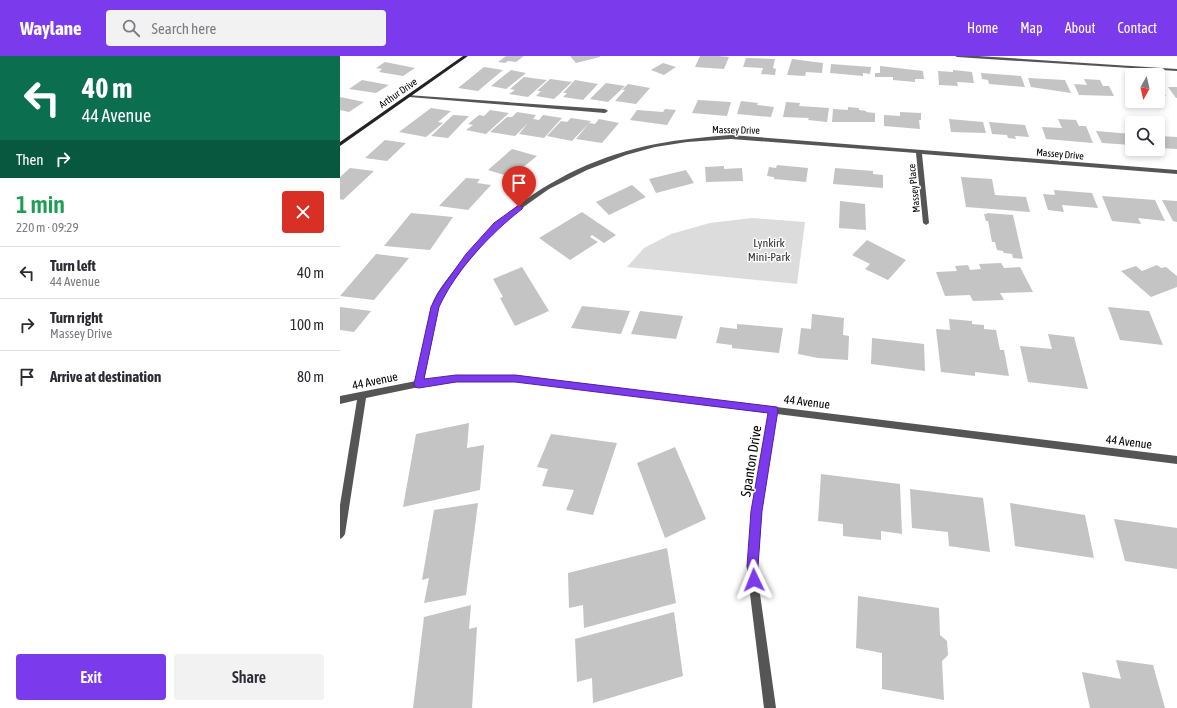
<!DOCTYPE html>
<meta charset="utf-8">
<style>
body{margin:0;font-family:"Asap Condensed",sans-serif;background:#f2f2f3;color:#2b2b33;height:100vh;display:flex;flex-direction:column;font-size:15px;white-space:nowrap}
*{box-sizing:border-box;margin:0}
p{font-size:13px;color:#7c7c81}
.icon{flex:none;width:22px;height:22px;fill:none;stroke:currentColor;stroke-width:2;stroke-linecap:round;stroke-linejoin:round}
.map{position:relative;flex:1;overflow:hidden}
.details{display:flex;flex-direction:column;background:#fff;width:340px}
.details>*{flex:none}
.top-card{background:#0b6e4f;color:#fff;overflow:hidden}
.needle{width:26px;rotate:188deg}
.buttons{position:absolute;left:785px;top:12px;display:grid;gap:8px}
.buttons a{display:grid;place-items:center;width:40px;height:40px;border-radius:4px;background:#fff;box-shadow:0 2px 6px #0003;font-size:20px}
.pin{position:absolute;display:grid;place-items:center;width:34px;height:34px;color:#fff;margin:-41px -17px;border-radius:50% 50% 50% 0;rotate:-45deg;box-shadow:0 0 4px #0007}
.pin .icon{rotate:45deg}
.me{position:absolute;width:44px;margin:-22px;rotate:358deg;stroke-linejoin:round;filter:drop-shadow(0 0 3px #0008)}
.turn{display:flex;align-items:center;gap:14px;height:84px;padding:0 16px;font-size:18px}
.turn .icon{width:52px;height:52px;stroke-width:2.5}
.turn b{display:block;font-size:28px;line-height:34px}
.then{display:flex;align-items:center;height:38px;padding:0 16px;background:#0003;gap:8px;font-size:15px}
.round{display:grid;place-items:center;flex:none;width:42px;height:42px;border-radius:4px;background:#f2f2f3}
.head{display:flex;align-items:center;justify-content:space-between;height:68px;padding:0 16px}
h1{font-size:24px;font-weight:600;line-height:30px;color:#1e9e55}
.primary-button{display:flex;gap:8px;margin-top:auto;padding:8px 16px}
.primary-button a{flex:1;height:46px;border-radius:4px;background:#7c3aed;color:#fff;font-size:16px;font-weight:600;line-height:46px;text-align:center}
.primary-button a+a{background:#f2f2f3;color:#2b2b33}
ul{padding:0;list-style:none}
li{display:flex;align-items:center;gap:12px;height:52px;padding:0 16px;border-top:1px solid #e1e1e2}
li div{flex:1}
li b{display:block;font-size:15px}
li em{font-style:normal}
header{display:flex;align-items:center;gap:24px;box-sizing:border-box;height:56px;padding:0 20px;background:#7c3aed;color:#fff}
header strong{font-size:19px}
nav{display:flex;gap:22px;margin-inline-start:auto;font-size:14px}
.search{width:280px;height:36px;background:#f2f2f3;display:flex;align-items:center;gap:10px;box-sizing:border-box;padding:0 14px;border-radius:4px;color:#7c7c81;font-size:15px}
main{display:flex;flex:1;min-height:0}
.map>svg:first-child{display:block}
.green{fill:#dcdcdc}
.building{fill:#c4c4c4}
.lines{fill:none;stroke-linecap:round;stroke-linejoin:round}
.lane{fill:#555;fill-rule:evenodd}
.street{fill:#555;fill-rule:evenodd}
.secondary{fill:#222;fill-rule:evenodd}
.route{fill:#7c3aed;stroke:#51269a}
.labels{text-anchor:middle;dominant-baseline:central;stroke-width:3;stroke-linejoin:round;paint-order:stroke}
.far-street-label{font-size:10px;fill:#000;stroke:#fff}
.park-label{font-size:12px;fill:#333;stroke:#fff}
.street-label{font-size:12px;fill:#000;stroke:#fff}
.near-street-label{font-size:14px;fill:#000;stroke:#fff}
</style>
<header>
<strong>Waylane</strong>
<div class="search"><svg class="icon" aria-label="search" viewBox="0 0 24 24"><circle cx="10" cy="10" r="6"/><path d="M15 15l6 6"/></svg>Search here</div>
<nav><a>Home</a><a>Map</a><a>About</a><a>Contact</a></nav>
</header>
<main>
<section class="details">
<div class="top-card">
<div class="turn"><svg class="icon" aria-label="left" viewBox="0 0 24 24"><path d="M17 20v-9H6M10 6l-5 5 5 5"/></svg><div><b>40 m</b>44 Avenue</div></div>
<div class="then">Then<svg class="icon" aria-label="right" viewBox="0 0 24 24"><path d="M7 20v-9h11M14 6l5 5-5 5"/></svg></div>
</div>
<div class="head"><div><h1>1 min</h1><p>220 m · 09:29</p></div><a class="round" style="background:#d93025;color:#fff"><svg class="icon" aria-label="close" viewBox="0 0 24 24"><path d="M6 6l12 12M18 6L6 18"/></svg></a></div>
<ul>
<li><svg class="icon" aria-label="left" viewBox="0 0 24 24"><path d="M17 20v-9H6M10 6l-5 5 5 5"/></svg><div><b>Turn left</b><p>44 Avenue</p></div><em>40 m</em></li>
<li><svg class="icon" aria-label="right" viewBox="0 0 24 24"><path d="M7 20v-9h11M14 6l5 5-5 5"/></svg><div><b>Turn right</b><p>Massey Drive</p></div><em>100 m</em></li>
<li><svg class="icon" aria-label="arrive" viewBox="0 0 24 24"><path d="M6 21V4h12l-3 4 3 4H6"/></svg><div><b>Arrive at destination</b></div><em>80 m</em></li>
</ul>
<div class="primary-button"><a>Exit</a><a>Share</a></div>
</section>
<div class="map">
<svg width="837" height="652" viewBox="0 0 837 652">
<rect width="100%" height="100%" fill="#fff"/>
<!-- green -->
<path class="green" d="M412 162 465 166 457 228 287 211 304 192 331 178 370 167Z"/>
<!-- building -->
<path class="building" d="M166 0H184L176 6 168 5 165 7 158 6Z
M230 0H260V1L236 7Z
M360 0H378L389 1 384 13 355 11Z
M406 2 435 3 433 12 436 13 435 19 421 18 423 12 403 11Z
M452 3 483 7 482 17 466 16 465 20 447 19Z
M45 6 75 12 63 20 39 16 42 13 36 12Z
M323 7 336 11 324 19 311 14Z
M491 8 531 11 530 18 523 17V20L490 17Z
M540 10 583 15 584 23H575V26L553 24V21H535V17H540Z
M144 11 163 14 138 35 118 32Z
M171 14 186 17 166 33 151 30Z
M613 14 632 16 634 27 617 26 618 30 599 29 598 15 613 16Z
M641 17 681 20 685 31 649 28 648 24 642 23Z
M184 21 207 24 188 41 169 38 175 34 170 33Z
M688 22 725 24 731 37 691 31Z
M210 23 232 26 214 43 196 40 201 35H197Z
M744 23 760 24 763 30H769L774 40 739 39 734 28 747 29Z
M22 24 49 29 36 37 9 33Z
M235 24 258 28 243 44 223 41 227 37H223Z
M266 27 285 30 268 46 250 43Z
M288 28 310 32 296 48 275 45 285 34H282Z
M818 30H820L826 40H818Z
M828 31H837V42H836Z
M0 41 24 46 9 56 0 54Z
M358 44 391 46 387 60 352 57Z
M401 45 418 47 417 49 434 51 431 61 397 58Z
M446 46 460 47 459 50 489 52 487 66 468 64 469 62 443 61Z
M508 51 519 52V54L526 55V56L535 57V66H492L493 53 508 54Z
M91 52 111 55 98 66 103 67 86 81 59 76Z
M325 53 336 54 327 69 290 64 297 54 323 56Z
M150 54 169 57 146 78 126 74 133 69 128 68 139 59 144 60Z
M177 56 196 59 193 63 199 64 203 59 222 62 204 82 179 78 188 67 175 80 150 76 167 61H172Z
M560 56 581 57V64H579L580 73 544 70V59L560 60Z
M113 59 129 60 108 82 91 80Z
M231 62 251 65 232 85 207 80 221 65 227 66Z
M259 63 279 67 262 87 236 83 249 67 255 68Z
M609 63 643 66 646 77 611 76Z
M718 63 736 64 739 70H746L753 87 706 83 702 71 722 72Z
M649 66 685 69 689 81 675 80 676 83 668 82 667 79 652 78Z
M756 75 792 78V89L762 87Z
M818 80 837 81V93L818 92Z
M45 84 66 87 47 105 25 102Z
M172 93 197 100 171 121 148 114Z
M437 109 468 112 466 126 434 123V121L427 120 429 111 436 112Z
M384 110V113L402 112 403 125 366 126 365 111Z
M10 112 34 115 3 144 0 143V121Z
M495 112 533 115V118L543 119V132L493 128Z
M346 114 354 127 316 137 309 123Z
M621 121 652 123 655 139 686 141 690 156 626 151Z
M126 122 140 123 137 127 151 129 128 154 99 150Z
M292 129 306 141 269 159 256 146Z
M714 134 752 137 758 152 722 149 724 156 708 154 703 138 715 139Z
M762 140 815 144 825 165 798 162 801 168 772 165Z
M822 144 837 145V166L833 165Z
M500 145 525 148 526 174 499 172Z
M242 156 276 179 264 187 252 179 250 181 258 186 230 204 199 182Z
M71 157 113 161 90 194 44 190Z
M647 157 673 159 683 203 673 202 672 198 664 197 663 195 657 194 655 186H652L648 165H646L644 158H647Z
M527 184 566 204 548 224 525 213 530 208 512 199Z
M36 198 69 202 34 244 0 240Z
M661 207 664 212 680 211 693 236 660 237 664 244 633 245 630 239 605 240 596 216 617 215 615 210 628 209 630 214 641 213 639 208Z
M817 209 821 212 826 211 837 220V231L811 241 781 215 796 210 802 215Z
M182 211 209 255 175 270 160 242 163 241 153 223Z
M242 250 290 255 281 278 231 272Z
M0 251 31 255 14 276 0 274Z
M768 251 809 255 823 289 780 284Z
M300 255 343 260 336 283 291 278Z
M472 258 504 262 503 279 509 280 508 304 478 302 458 298 461 272 471 273Z
M609 263 632 265V268L644 269V273L656 274 660 294H664L669 320 635 316V320L601 316 596 273 610 274Z
M397 268 443 272 439 297 392 292V289L376 287 380 271 397 273Z
M708 278 734 281 748 333 688 326 680 290 712 293Z
M532 282 584 288 585 315 531 308Z
M129 367 127 392 144 389 140 434 63 451 76 378Z
M211 378 277 387 253 459 226 454 234 434 202 430 208 413 197 411Z
M335 391 366 463 325 482 297 407Z
M481 418 560 428 562 478 541 475V484L503 480V468L478 465Z
M570 433 643 442 650 496 609 490 608 476 572 472Z
M138 447 126 539 84 547 89 522 82 524 94 454Z
M670 447 745 459 754 502 675 490Z
M774 463 837 472V513L785 505Z
M327 492 336 547 244 572 243 549 229 552 228 517Z
M518 540 599 552 600 579 607 585 608 599 602 605 604 644 542 633V597L516 592Z
M131 549 129 573 137 571 132 652H73L84 561Z
M334 556 343 620 253 647 252 622 237 626 235 583Z
M776 604 813 609 825 652H750L742 616 781 623Z"/>
<g class="lines">
<!-- lane -->
<path class="lane" d="M67 39 265 53 268 55 265 57 69 41 67 40Z"/>
<!-- street -->
<path class="street" d="M615 0H638L837 13V15L617 1Z
M391 79 837 114V118L582 98 589 167 586 169 583 167 576 97 391 83 347 86 315 91 286 99 247 114 209 133 175 157 150 180 123 212 109 232 99 251 84 324 117 320 175 319 837 400V408L437 358 422 455 418 510 420 538 436 652H424L410 538 408 510 412 455 428 357 175 325 117 326 79 331 26 342 5 478 3 481 0 483V449L17 344 0 348V340L76 325C79 309 83 292 86 275 88 267 89 259 91 251 97 233 113 216 125 201 172 142 242 102 316 88 341 83 366 81 391 79Z"/>
<!-- secondary -->
<path class="secondary" d="M123 0H128L0 90V86Z"/>
</g>
<!-- route -->
<path class="route" d="M179 149 183 151 182 153C150 178 116 214 99 251L84 323 116 319H175L437 351 438 354 422 455 418 510 419 524 418 528 414 530 410 528 407 510 411 455 428 357 175 326H116L79 332 75 331 74 328 91 251 98 237 126 198 154 167Z"/>
<g class="labels">
<!-- far-street labels -->
<g class="far-street-label">
<text transform="translate(58 37) rotate(-35)">Arthur Drive</text>
<text transform="translate(396 74) rotate(1)">Massey Drive</text>
<text transform="translate(720 98) rotate(5)">Massey Drive</text>
<text transform="translate(574 132) rotate(-96)">Massey Place</text>
</g>
<!-- park labels -->
<g class="park-label">
<text x="429" y="187">Lynkirk<tspan x="429" dy="14">Mini-Park</tspan></text>
</g>
<!-- street labels -->
<g class="street-label">
<text transform="translate(35 325) rotate(-12)">44 Avenue</text>
<text transform="translate(467 346) rotate(7)">44 Avenue</text>
<text transform="translate(789 386) rotate(7)">44 Avenue</text>
</g>
<!-- near-street labels -->
<g class="near-street-label">
<text transform="translate(411 405) rotate(-81)">Spanton Drive</text>
</g>
</g>
</svg>
<div class="buttons">
<a><svg class="needle" viewBox="-14 -14 28 28"><path d="M0-13l5 13h-10z" fill="#e53935"/><path d="M0 13l5-13h-10z" fill="#7c7c81"/></svg></a>
<a><svg class="icon" aria-label="search" viewBox="0 0 24 24"><circle cx="10" cy="10" r="6"/><path d="M15 15l6 6"/></svg></a>
</div>
<div class="pin" style="left:179px;top:151px;background:#d93025"><svg class="icon" aria-label="arrive" viewBox="0 0 24 24"><path d="M6 21V4h12l-3 4 3 4H6"/></svg></div>
<svg class="me" style="left:414px;top:524px" viewBox="-20 -20 40 40"><path d="M0-17L14 15 0 8-14 15z" fill="#7c3aed" stroke="#fff" stroke-width="4"/></svg>
</div>
</main>
